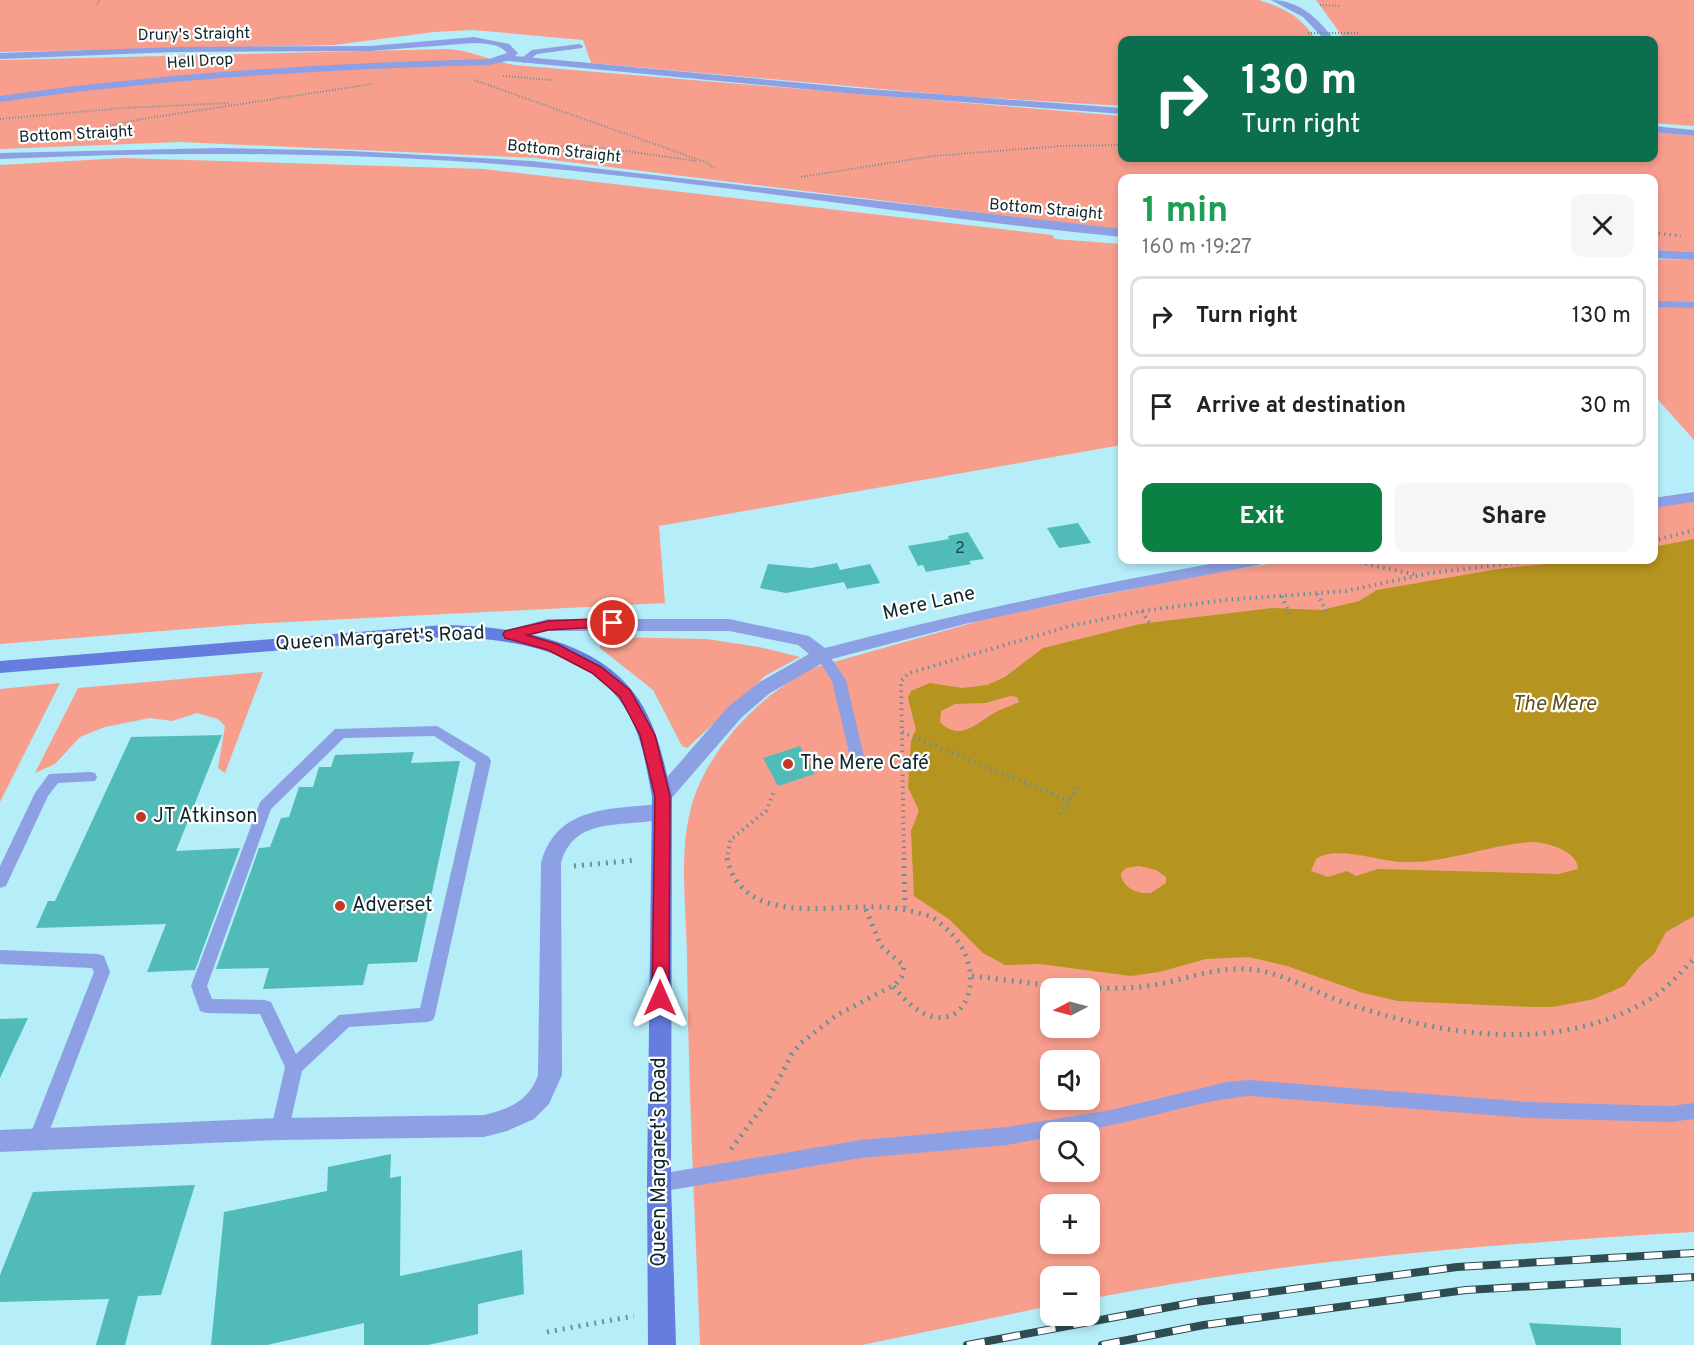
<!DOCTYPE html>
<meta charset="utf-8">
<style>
body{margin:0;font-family:Overpass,sans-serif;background:#f6f6f6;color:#222;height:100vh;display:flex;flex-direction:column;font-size:22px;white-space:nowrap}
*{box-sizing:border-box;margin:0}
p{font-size:20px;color:#767676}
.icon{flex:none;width:33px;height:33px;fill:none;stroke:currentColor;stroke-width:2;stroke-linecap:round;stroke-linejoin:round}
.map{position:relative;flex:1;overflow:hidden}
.sheet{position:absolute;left:1118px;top:174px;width:540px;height:390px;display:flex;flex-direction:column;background:#fff;border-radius:12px;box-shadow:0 3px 9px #0003}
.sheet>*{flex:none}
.guide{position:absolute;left:1118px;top:36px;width:540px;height:126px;border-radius:12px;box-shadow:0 3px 9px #0003;background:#0b6e4f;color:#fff;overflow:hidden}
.needle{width:39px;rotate:264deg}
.fabs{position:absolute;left:1040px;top:978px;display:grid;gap:12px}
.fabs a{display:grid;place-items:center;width:60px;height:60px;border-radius:12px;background:#fff;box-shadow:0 3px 9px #0003;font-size:30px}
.pin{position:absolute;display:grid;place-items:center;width:51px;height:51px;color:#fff;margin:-26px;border:3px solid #fff;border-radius:50%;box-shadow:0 2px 6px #0007}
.me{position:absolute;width:66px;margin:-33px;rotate:0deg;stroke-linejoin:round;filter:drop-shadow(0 0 4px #0008)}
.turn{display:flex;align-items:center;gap:21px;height:126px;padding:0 24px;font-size:27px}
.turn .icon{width:78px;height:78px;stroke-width:2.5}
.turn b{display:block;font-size:42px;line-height:51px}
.round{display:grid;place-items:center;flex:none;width:63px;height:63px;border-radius:12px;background:#f6f6f6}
.summary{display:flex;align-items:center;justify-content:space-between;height:102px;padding:0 24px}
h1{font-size:36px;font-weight:700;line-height:45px;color:#1e9e55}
.button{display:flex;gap:12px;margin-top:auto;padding:12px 24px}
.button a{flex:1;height:69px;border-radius:12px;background:#0b8043;color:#fff;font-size:24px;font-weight:700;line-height:69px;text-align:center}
.button a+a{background:#f6f6f6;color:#222}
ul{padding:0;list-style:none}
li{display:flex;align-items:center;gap:18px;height:81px;margin:0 12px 9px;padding:0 12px;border:3px solid #e0e0e0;border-radius:12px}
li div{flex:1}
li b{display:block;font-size:22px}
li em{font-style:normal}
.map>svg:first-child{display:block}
.green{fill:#f89e8d;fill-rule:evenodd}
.water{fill:#b5941f;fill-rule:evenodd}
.building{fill:#51bbb7}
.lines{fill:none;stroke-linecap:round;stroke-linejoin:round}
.path-far3{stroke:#689299;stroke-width:2;stroke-dasharray:1 2;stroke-linecap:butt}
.path-far2{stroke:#689299;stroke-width:3;stroke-dasharray:1.5 4;stroke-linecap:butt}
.path-far1{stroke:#689299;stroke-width:4;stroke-dasharray:1.5 4.5;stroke-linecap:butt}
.path{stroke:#689299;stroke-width:5;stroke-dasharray:2 6;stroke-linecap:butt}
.lane{fill:#8ea0e4;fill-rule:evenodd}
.street{fill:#8ea0e4;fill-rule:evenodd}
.secondary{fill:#667de0;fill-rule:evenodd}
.rail-casing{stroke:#2f4c52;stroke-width:8}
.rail{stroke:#fff;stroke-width:6;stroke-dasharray:18;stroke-linecap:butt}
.path-bridge{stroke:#689299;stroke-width:2;stroke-dasharray:1 2;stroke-linecap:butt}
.route{fill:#e11d48;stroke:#92132f;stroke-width:1.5}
.poi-dot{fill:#c33822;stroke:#fff;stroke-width:2}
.labels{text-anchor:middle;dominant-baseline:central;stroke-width:4.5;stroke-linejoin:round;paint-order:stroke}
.far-street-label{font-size:16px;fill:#0e2529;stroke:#fff}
.number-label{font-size:16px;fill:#1f4a4c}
.street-label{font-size:20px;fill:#0e2529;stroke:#fff}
.poi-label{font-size:20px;fill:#0e2529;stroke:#fff;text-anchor:start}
.water-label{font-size:21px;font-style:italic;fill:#625118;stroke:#fff}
</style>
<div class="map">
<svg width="1694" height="1345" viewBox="0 0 1694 1345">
<rect width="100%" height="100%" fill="#b5eef9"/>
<!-- green -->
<path class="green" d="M0 0H1259C1285 8 1302 17 1316 40H1122V106L959 96 591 63 583 40 473 30 434 32 334 45 0 52Z
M1316 0H1694V126L1653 123V40H1345Z
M447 49C471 50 490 61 514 65L1122 116V158H1653V132L1694 136V252L1653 250V178H1122V230L536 158 180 142 0 149V60Z
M123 158 484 169 1052 235 1055 239 1122 244V445L659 526 665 603 249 624 0 644V165Z
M1653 259 1694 260V440L1653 394Z
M1694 501V1232C1491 1244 1288 1260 1089 1299V1276H1050V1306L862 1345H700C695 1215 688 1085 687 955 686 902 677 842 696 792 717 739 765 691 816 667L993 617 1212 573 1295 560H1653V508ZM1050 988H1089V1028H1050ZM1050 1060H1089V1100H1050ZM1050 1132H1089V1172H1050ZM1050 1204H1089V1244H1050Z
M611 637 707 639 759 647 800 657 765 676 687 748 682 746 653 690 600 648V642Z
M263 672 225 773 218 768 225 726 218 719 197 713 172 721 150 718 105 727 80 737 55 764 35 773 78 688Z
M60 683 0 802V689Z"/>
<!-- water -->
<path class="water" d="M1694 539V916L1666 932 1654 954 1639 967 1624 986 1594 999 1553 1007H1533L1398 1001 1363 993 1287 966 1249 957 1206 959 1159 972 1131 976 1040 964 1005 965 983 953 950 920 914 896 911 831 919 811 908 787 911 741 916 730 908 698 911 691 930 683 962 688 987 685 1005 677 1043 648 1140 624 1272 608 1322 610 1359 601 1377 590 1498 569 1583 560H1653V547ZM1010 696 1017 697 1019 702C1012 705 1004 708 996 712 978 722 960 743 940 722L941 711 955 704 986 703ZM1534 842C1548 843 1578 851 1578 869L1558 874 1378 869 1356 876 1347 871 1328 877 1311 871 1316 859C1336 845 1377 861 1402 862 1447 864 1489 844 1534 842ZM1139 866 1156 870 1166 877V883L1151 893C1138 895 1121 887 1121 873L1126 868Z"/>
<!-- building -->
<path class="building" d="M1078 523 1091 543 1059 548 1047 528Z
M968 532 984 559 969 561 971 564 926 572 923 565 918 566 908 546 949 539 948 536Z
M837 563 840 570 870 564 880 583 847 589 844 582 786 593 760 588 768 564 811 568Z
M222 735 176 851 240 848 195 970 147 972 166 924 36 928 48 901H55L131 737Z
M800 746 815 774 778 786 763 758Z
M414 752 411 763 460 761 417 962 368 964 363 985 263 989 269 968 216 969 259 848 270 847 281 818 289 817 299 787H313L319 767H331L335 755Z
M28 1018 0 1078V1019Z
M391 1154 390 1178 401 1176 400 1276 522 1250 524 1294 478 1304V1334L428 1345H364V1323L267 1345H211L224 1212 327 1191 328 1167Z
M195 1185 161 1295 138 1296 125 1345H96L109 1299 0 1302V1275L33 1192Z
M1529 1323 1621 1328V1345H1536Z"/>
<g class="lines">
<!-- path-far3 -->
<path class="path-far3" d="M97 4 100 0
M1320 5 1341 6
M1348 33H1358
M503 76 552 80
M474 80 705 162 714 168
M0 119 123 108 229 103
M54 137 142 119 372 84
M552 148 575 144 696 161
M801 177 933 156 1061 146 1122 145"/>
<!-- path-far2 -->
<path class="path-far2" d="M1653 233 1681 236"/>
<!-- path-far1 -->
<path class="path-far1" d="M1653 541 1694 530
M1348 560 1418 575
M1598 560 1600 562
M1317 594 1328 614
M1282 596 1290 616
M1142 611 1152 627
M902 732 1069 801
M1060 814 1079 786
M727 860 730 840 766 811 775 789
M904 860 901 681 909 673 1070 626 1142 611 1225 600 1346 591 1430 573 1541 560"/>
<!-- path -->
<path class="path" d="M727 858C741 922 817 907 866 907 887 906 908 909 929 916 934 918 939 922 943 926 1002 972 957 1067 893 986
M904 858 905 907
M574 866 636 860
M972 976C1027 982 1083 992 1139 987 1175 984 1209 967 1246 969 1282 971 1315 993 1348 1004 1445 1036 1555 1054 1647 1001 1665 991 1679 974 1694 959
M731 1149 767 1101 792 1054 801 1043 837 1015 896 984 902 976 904 966 881 946 865 907
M547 1332 634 1316"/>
<!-- lane -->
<path class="lane" d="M579 44 583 46 582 48 537 54 525 63 518 61 532 50Z
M1653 301 1694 302V308L1653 307Z
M822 650 827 652 846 680 865 761 863 765H853L851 761 832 681 815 655Z
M437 726 489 757 491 761 435 1015 433 1020 427 1022 349 1027 302 1071 289 1129 286 1135 280 1137 274 1135 271 1129 285 1067 260 1014 206 1013 200 1011 191 986 260 802 335 729ZM434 736 476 763 420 1008 339 1015 296 1054 271 1002 265 1000 212 999 207 986 271 809 344 738Z
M90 772 95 773 97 777 95 781 58 783 48 796 6 886 0 888V866L35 793 49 774Z
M0 950 98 954 104 956 110 972 46 1140 43 1146 37 1149 31 1146 28 1140 94 972 92 968 0 964Z
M1249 1080 1528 1102 1670 1106 1694 1103V1119L1670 1122 1528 1118 1249 1096C1182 1102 1118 1132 1050 1132V1137L1007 1145 861 1158 659 1192 652 1189 650 1183 652 1177 659 1174 861 1140 1007 1127 1111 1110 1227 1082Z"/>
<!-- street -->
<path class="street" d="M1271 0C1298 0 1319 18 1334 40H1325L1303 17Z
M474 37 509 44 518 53 515 56 856 88 1122 108V114L856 94 507 61 489 65C325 69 162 79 0 102V96C162 73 325 63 489 59L507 53C499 43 486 44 474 43L370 51 176 52 0 59V53L176 47 370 46Z
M1653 126 1694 130V136L1653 132Z
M219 148 351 151 532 161 1122 229V237C917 217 714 182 509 165 340 152 169 151 0 159V153Z
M1653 250 1694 252V260L1653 258Z
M1694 492V502L1653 508V498Z
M1233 560H1267L1259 565 1095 596 965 624 828 660 770 693 742 717 669 801 662 803 655 801 652 796 655 791 728 707 758 683 809 654 798 645 729 631H548L509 641 500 635 503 631 548 619H729L809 636 825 648C960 613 1095 584 1233 560Z
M662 804 669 807 672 812 669 817C631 830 575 812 561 863L562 1075 549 1104 534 1119 507 1131 484 1137 280 1140 0 1152V1130L280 1118 484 1115C509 1109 529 1101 538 1075L541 863C557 805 612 809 662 804Z"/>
<!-- secondary -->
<path class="secondary" d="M444 625C511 626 599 639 639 700 658 729 664 763 672 796L671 1183 676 1345H648L647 1183 652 796C646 767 642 734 625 708 588 649 508 638 444 637L0 673V661Z"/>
<defs>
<path id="rail" d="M967 1345 1196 1302 1457 1267 1694 1253
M1102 1345 1204 1325 1466 1290 1694 1277"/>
</defs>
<!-- rail casing -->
<use href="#rail" class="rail-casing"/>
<!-- rail -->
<use href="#rail" class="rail"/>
<!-- path-bridge -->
<path class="path-bridge" d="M1308 33H1348"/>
</g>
<!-- route -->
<path class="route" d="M613 618 617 620V626L548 630 527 635 557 644 601 667 630 690 655 735 670 796 669 998 666 1003 660 1005 654 1003 652 998 655 796 640 735 620 697 592 673 548 650 505 638 503 634 505 631 548 621Z"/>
<!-- markers -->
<g class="poi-dot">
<circle cx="788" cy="764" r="6"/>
<circle cx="141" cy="817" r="6"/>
<circle cx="340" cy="906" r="6"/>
</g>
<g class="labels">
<!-- far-street labels -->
<g class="far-street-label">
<text transform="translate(194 35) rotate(-1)">Drury's Straight</text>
<text transform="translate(200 62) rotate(-4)">Hell Drop</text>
<text transform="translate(76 135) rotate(-3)">Bottom Straight</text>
<text transform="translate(564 152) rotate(6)">Bottom Straight</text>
<text transform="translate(1046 210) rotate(5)">Bottom Straight</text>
</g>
<!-- number labels -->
<g class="number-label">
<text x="960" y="549">2</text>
</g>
<!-- street labels -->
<g class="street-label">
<text transform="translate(929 604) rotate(-13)">Mere Lane</text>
<text transform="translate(380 639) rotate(-3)">Queen Margaret's Road</text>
<text transform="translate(660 1162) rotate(-90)">Queen Margaret's Road</text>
</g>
<!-- poi labels -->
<g class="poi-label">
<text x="800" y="764">The Mere Café</text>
<text x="153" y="817">JT Atkinson</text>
<text x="352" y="906">Adverset</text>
</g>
<!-- water labels -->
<g class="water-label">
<text x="1554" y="704">The Mere</text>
</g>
</g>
</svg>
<div class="fabs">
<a><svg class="needle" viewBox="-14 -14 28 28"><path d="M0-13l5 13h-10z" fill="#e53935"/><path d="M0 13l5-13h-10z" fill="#767676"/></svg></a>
<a><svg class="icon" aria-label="sound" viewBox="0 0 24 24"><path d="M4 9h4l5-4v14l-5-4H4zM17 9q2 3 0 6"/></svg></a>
<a><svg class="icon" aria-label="search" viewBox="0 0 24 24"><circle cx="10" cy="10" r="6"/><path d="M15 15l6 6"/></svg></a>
<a>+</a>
<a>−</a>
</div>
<div class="pin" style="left:613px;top:623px;background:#d93025"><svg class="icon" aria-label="arrive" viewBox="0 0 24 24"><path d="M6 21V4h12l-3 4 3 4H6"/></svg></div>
<svg class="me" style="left:660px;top:998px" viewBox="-20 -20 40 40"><path d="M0-17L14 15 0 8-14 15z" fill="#e11d48" stroke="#fff" stroke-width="4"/></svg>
<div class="guide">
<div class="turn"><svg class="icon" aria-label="right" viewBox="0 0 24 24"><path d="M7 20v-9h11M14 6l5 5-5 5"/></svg><div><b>130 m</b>Turn right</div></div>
</div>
<section class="sheet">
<div class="summary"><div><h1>1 min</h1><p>160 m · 19:27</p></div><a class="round"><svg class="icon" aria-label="close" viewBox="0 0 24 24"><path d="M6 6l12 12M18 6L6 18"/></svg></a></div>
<ul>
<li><svg class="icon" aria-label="right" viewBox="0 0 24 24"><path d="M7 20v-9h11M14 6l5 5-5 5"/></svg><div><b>Turn right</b></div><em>130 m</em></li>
<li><svg class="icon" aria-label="arrive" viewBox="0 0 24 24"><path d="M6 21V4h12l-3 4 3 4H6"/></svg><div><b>Arrive at destination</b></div><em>30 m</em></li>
</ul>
<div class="button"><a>Exit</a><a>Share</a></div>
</section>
</div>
